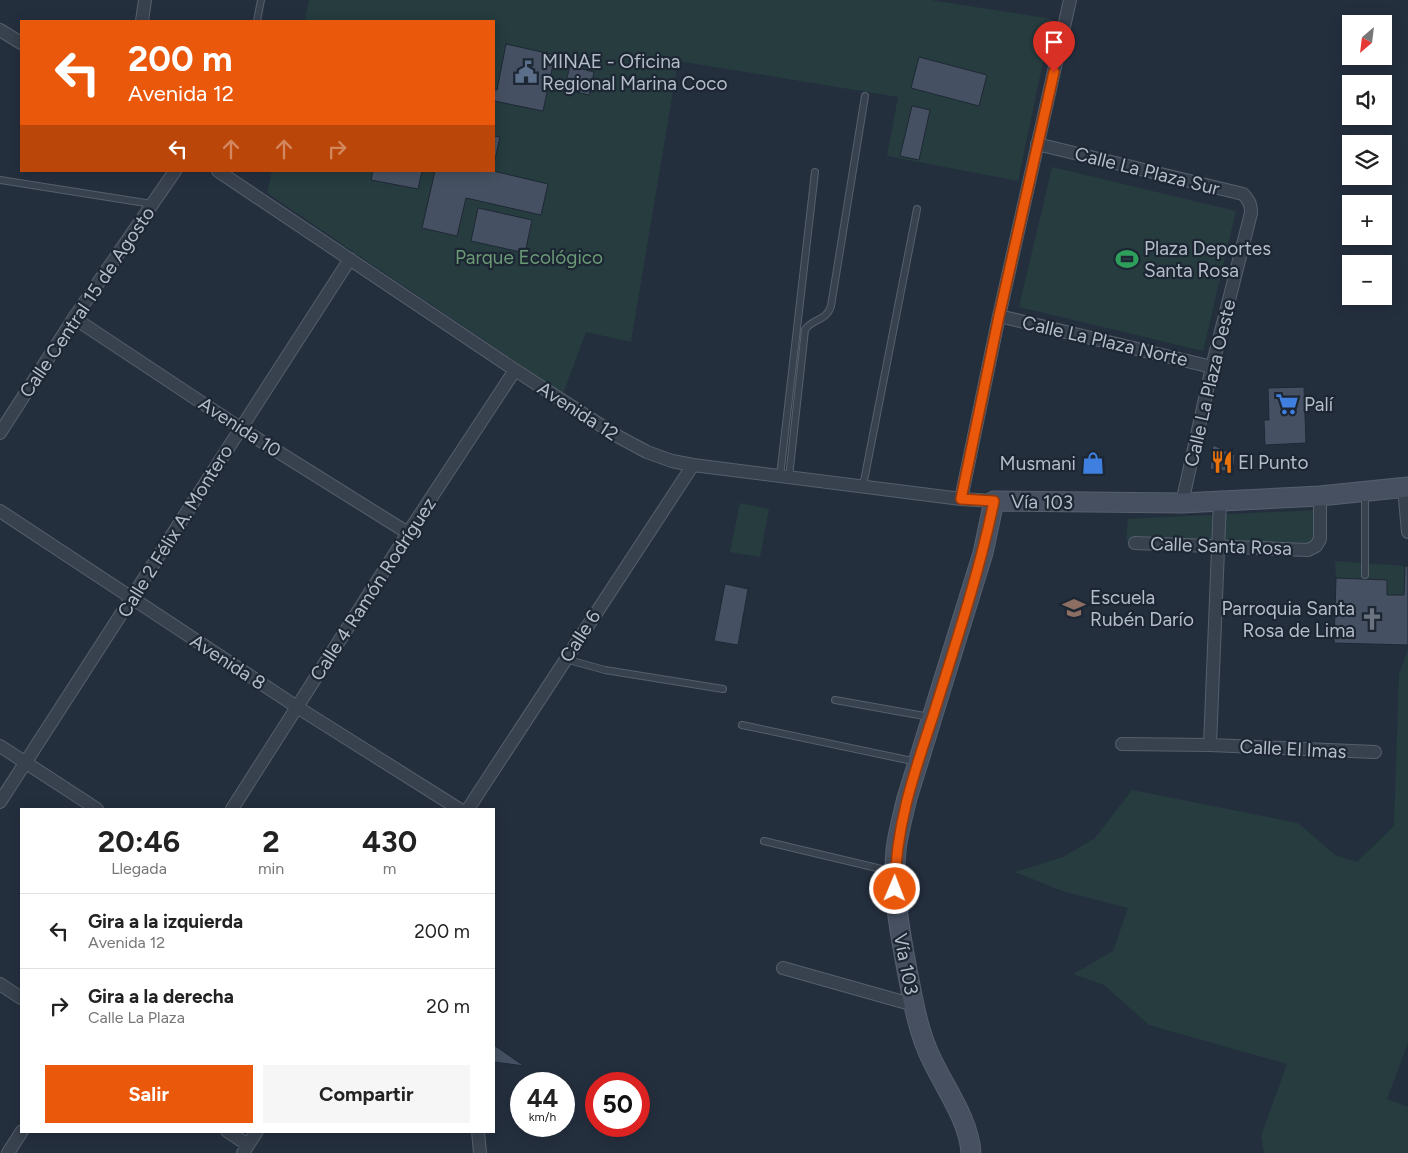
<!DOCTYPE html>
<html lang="es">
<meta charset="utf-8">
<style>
body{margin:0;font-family:Figtree,sans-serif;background:#f6f6f6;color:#222;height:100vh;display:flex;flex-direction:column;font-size:19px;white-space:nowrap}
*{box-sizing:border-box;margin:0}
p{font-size:16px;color:#767676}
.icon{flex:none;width:28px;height:28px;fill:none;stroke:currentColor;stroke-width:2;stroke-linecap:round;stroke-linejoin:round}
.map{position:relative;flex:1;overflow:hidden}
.side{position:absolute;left:20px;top:808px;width:475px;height:325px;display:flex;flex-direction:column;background:#fff;border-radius:0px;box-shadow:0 2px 12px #0003}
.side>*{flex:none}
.hud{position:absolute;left:20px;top:20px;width:475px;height:152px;border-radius:0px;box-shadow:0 2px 12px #0003;background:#ea580c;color:#fff;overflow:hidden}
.needle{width:32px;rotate:208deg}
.tools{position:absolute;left:1342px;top:15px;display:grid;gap:10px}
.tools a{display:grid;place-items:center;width:50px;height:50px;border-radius:0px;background:#fff;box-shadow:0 2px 12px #0003;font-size:25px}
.speed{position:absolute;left:510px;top:1072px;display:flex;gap:10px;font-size:25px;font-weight:700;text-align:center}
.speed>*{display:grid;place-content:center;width:65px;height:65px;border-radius:50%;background:#fff;box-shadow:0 2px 12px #0003;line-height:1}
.speed small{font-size:12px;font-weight:400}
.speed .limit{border:8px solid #d22;background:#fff;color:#111}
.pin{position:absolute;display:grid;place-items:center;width:42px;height:42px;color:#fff;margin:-51px -21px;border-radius:50% 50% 50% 0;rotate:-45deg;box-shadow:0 0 5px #0007}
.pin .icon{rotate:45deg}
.me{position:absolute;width:55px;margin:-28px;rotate:1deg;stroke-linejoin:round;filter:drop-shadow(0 0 4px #0008)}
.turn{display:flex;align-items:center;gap:18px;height:105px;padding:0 25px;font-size:22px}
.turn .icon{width:65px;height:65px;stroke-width:2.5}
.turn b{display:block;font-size:35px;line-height:42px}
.lanes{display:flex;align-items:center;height:48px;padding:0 25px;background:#0003;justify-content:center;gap:25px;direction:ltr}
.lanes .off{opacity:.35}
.eta{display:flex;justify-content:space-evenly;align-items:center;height:85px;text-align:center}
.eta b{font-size:30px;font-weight:700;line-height:35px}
.cta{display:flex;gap:10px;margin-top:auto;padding:10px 25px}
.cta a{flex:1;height:58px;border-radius:0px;background:#ea580c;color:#fff;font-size:20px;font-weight:700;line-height:58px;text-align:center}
.cta a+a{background:#f6f6f6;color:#222}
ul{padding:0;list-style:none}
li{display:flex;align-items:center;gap:15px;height:75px;padding:0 25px;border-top:1px solid #e0e0e0}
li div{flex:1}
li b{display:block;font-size:19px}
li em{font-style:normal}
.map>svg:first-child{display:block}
.green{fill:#263c3f}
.building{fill:#455162;stroke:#1f2835}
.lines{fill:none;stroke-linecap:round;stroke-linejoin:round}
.service-casing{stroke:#565f6c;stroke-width:8}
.minor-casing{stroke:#565f6c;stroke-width:14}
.secondary-casing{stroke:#565f6c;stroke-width:21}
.service{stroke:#38414e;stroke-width:6}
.minor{stroke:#38414e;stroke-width:12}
.secondary{stroke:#465061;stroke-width:19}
.route-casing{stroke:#983908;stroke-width:12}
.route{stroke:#ea580c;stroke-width:9}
.labels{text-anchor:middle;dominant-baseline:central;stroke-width:4.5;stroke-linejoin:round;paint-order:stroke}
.poi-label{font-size:19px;fill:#b4bcc9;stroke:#1d2633;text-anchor:start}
.street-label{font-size:19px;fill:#b4bcc9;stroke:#1d2633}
.park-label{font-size:19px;fill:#6b9a76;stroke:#1d2633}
</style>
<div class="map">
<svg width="1408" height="1153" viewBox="0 0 1408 1153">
<rect width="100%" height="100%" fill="#242f3e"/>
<!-- green -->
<path class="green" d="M309 0H931L1052 19 1018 181 887 156 898 97 678 61 631 342 586 332 563 394 267 193 272 171H494V21H305Z
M1052 167 1236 211 1203 351 1019 307Z
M740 503 769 509 760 557 730 552Z
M1316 510 1315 534 1312 540 1307 544 1280 546 1126 540 1128 519Z
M1335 561 1405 566 1404 595H1387V580L1336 578Z
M1408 650V1043L1387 1099 1408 1107V1153H1264L1261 1136 1287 1064 1149 1025 1104 985 1073 974 1113 951 1128 908 1065 892 1015 872 1063 857 1095 838 1132 790 1298 823 1335 855 1357 862 1394 826 1399 674Z"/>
<!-- building -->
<path class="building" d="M506 44 555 55 543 111 494 101V90H497Z
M919 57 987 75 979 106 911 88Z
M570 66 594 72 589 95 564 89Z
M912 106 930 110 919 160 900 156Z
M494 136 500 137 494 164Z
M373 171H422L418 189 371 180Z
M435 171H493L548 184 541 215 466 198 457 236 422 228Z
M478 208 532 220 525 253 471 241Z
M1304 387 1306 443 1265 445 1264 420H1269L1268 388Z
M1213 445 1235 455 1233 472 1210 469Z
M1405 566H1408V645L1334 643 1336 578 1387 580V595H1404Z
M725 584 748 589 738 645 714 641Z
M494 1045 524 1066 494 1062Z"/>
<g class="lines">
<defs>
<path id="service" d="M257 21 261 0
M0 180 152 204
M780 476 815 172
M789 477 805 330C812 318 826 322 831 306L865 96
M863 486 917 209
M1365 575V494
M565 659 605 670 723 689
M835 700 930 717
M742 725 917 762
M764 841 894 872"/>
<path id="minor" d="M142 21 145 0
M0 30 21 43
M1037 144 1243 194C1249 200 1251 204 1251 213L1212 367 1182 503
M218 171 515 370 619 437 647 452 672 461 693 465 961 499 994 501
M999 316 1212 367
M74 318 240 428 408 533
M0 433 74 318 175 171
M1404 488 1408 532
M961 499 999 316 1070 0
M0 511 297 707 459 809
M1135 543 1308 550 1316 546 1320 539V496
M1122 744 1210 745 1375 752
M1210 745 1220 501
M0 746 97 809
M0 802 350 259
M232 809 408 533 515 370
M468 809 693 465
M783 968 914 1005
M0 984 21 998
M227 1131 248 1145
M478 1131 480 1153
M8 1153 22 1131
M243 1153 257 1131"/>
<path id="secondary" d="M971 1153C969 1117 940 1082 927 1049 917 1025 913 1000 908 975 900 933 892 892 896 850 898 832 903 815 907 798L983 553 994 501 1182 503 1320 496 1408 487"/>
</defs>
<!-- service casing -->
<use href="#service" class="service-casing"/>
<!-- minor casing -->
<use href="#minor" class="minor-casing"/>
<!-- secondary casing -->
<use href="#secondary" class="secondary-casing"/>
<!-- service -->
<use href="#service" class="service"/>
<!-- minor -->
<use href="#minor" class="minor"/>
<!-- secondary -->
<use href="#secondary" class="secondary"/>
</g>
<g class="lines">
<defs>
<path id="route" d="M895 889C895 828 914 773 933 716 955 645 979 574 994 501L961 499 999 316 1054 72"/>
</defs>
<!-- route casing -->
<use href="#route" class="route-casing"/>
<!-- route -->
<use href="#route" class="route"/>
</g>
<!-- icons -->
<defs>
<symbol id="civic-bare" viewBox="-9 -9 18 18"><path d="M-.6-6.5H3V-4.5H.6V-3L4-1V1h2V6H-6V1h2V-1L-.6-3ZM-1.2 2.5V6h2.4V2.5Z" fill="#5c6f8a" stroke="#1d2633" stroke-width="2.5" paint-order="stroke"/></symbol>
<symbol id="stadium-bare" viewBox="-9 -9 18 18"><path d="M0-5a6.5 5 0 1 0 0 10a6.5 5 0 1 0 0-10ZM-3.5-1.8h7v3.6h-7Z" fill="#2e9e5b" stroke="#1d2633" stroke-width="2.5" paint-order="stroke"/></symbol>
<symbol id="supermarket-bare" viewBox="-9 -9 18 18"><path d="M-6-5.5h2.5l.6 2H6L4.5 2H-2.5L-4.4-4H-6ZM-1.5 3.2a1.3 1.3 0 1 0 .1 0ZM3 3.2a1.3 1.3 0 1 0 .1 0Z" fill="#3f7fe0" stroke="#1d2633" stroke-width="2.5" paint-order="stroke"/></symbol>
<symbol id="restaurant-bare" viewBox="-9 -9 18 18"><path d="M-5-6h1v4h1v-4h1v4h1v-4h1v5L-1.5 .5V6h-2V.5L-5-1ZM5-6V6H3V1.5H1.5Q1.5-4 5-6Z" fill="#e8710a" stroke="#1d2633" stroke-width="2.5" paint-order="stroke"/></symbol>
<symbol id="shop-bare" viewBox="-9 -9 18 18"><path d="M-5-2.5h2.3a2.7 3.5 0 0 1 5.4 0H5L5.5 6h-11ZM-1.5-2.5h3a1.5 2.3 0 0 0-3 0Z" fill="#3f7fe0" stroke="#1d2633" stroke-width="2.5" paint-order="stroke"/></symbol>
<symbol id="school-bare" viewBox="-9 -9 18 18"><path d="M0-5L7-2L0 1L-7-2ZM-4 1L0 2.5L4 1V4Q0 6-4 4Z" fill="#8d6e63" stroke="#1d2633" stroke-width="2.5" paint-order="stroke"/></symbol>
<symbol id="church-bare" viewBox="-9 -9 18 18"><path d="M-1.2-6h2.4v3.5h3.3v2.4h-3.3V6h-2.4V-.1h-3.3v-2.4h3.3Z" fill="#6b7280" stroke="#1d2633" stroke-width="2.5" paint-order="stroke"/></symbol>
</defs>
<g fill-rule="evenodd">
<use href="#civic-bare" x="510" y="56" width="32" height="32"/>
<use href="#stadium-bare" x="1111" y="243" width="32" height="32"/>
<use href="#supermarket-bare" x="1271" y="388" width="32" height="32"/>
<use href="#restaurant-bare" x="1206" y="446" width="32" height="32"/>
<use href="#shop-bare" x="1077" y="447" width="32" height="32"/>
<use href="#school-bare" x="1058" y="592" width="32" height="32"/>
<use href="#church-bare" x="1356" y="603" width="32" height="32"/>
</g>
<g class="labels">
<!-- poi labels -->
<g class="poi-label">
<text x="542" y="61">MINAE - Oficina<tspan x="542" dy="22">Regional Marina Coco</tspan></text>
<text x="1144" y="248">Plaza Deportes<tspan x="1144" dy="22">Santa Rosa</tspan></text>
<text x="1304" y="404">Palí</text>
<text x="1238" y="462">El Punto</text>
<text x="1076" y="463" text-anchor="end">Musmani</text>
<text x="1090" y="597">Escuela<tspan x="1090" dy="22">Rubén Darío</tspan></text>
<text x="1355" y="608" text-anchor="end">Parroquia Santa<tspan x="1355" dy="22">Rosa de Lima</tspan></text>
</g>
<!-- street labels -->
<g class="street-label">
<text transform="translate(1147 171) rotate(14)">Calle La Plaza Sur</text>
<text transform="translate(87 302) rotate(-56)">Calle Central 15 de Agosto</text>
<text transform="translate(1105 341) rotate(13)">Calle La Plaza Norte</text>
<text transform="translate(1210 383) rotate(-77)">Calle La Plaza Oeste</text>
<text transform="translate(578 411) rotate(33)">Avenida 12</text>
<text transform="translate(240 427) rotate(33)">Avenida 10</text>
<text transform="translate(1042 502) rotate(1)">Vía 103</text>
<text transform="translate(175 531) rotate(-58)">Calle 2 Félix A. Montero</text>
<text transform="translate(1221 546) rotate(2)">Calle Santa Rosa</text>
<text transform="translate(373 589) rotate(-57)">Calle 4 Ramón Rodríguez</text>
<text transform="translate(580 636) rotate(-57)">Calle 6</text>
<text transform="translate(228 662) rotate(33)">Avenida 8</text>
<text transform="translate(1293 749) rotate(3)">Calle El Imas</text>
<text transform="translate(906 964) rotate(79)">Vía 103</text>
</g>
<!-- park labels -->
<g class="park-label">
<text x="529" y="257">Parque Ecológico</text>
</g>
</g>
</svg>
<div class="tools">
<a><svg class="needle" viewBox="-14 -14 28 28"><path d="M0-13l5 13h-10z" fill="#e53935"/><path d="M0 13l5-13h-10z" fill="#767676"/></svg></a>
<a><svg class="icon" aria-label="sound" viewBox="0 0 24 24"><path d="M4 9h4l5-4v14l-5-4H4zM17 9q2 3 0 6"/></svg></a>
<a><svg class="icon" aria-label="layers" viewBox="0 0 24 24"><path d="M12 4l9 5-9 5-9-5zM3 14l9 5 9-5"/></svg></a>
<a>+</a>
<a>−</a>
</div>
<div class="speed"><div>44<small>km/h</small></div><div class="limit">50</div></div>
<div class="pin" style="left:1054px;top:72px;background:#d93025"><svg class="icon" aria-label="arrive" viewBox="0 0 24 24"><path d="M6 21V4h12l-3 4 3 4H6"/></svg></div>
<svg class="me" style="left:895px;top:889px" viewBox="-20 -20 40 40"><circle r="17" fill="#ea580c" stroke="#fff" stroke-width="3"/><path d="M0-11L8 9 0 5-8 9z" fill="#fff"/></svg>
<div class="hud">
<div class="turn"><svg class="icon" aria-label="left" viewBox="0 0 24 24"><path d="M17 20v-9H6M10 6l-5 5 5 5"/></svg><div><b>200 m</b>Avenida 12</div></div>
<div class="lanes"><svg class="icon" aria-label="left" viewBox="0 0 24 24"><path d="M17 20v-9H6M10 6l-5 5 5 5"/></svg><svg class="icon off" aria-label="ahead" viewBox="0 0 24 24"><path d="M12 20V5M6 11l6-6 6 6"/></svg><svg class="icon off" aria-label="ahead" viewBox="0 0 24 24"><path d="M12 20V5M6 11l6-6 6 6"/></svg><svg class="icon off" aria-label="right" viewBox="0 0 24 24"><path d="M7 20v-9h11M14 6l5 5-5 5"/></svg></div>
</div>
<section class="side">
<div class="eta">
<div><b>20:46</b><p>Llegada</p></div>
<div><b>2</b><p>min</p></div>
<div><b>430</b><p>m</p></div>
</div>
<ul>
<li><svg class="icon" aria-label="left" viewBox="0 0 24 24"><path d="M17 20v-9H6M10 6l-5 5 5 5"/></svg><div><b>Gira a la izquierda</b><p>Avenida 12</p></div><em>200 m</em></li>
<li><svg class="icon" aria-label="right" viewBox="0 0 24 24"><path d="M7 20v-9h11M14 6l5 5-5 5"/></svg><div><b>Gira a la derecha</b><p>Calle La Plaza</p></div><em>20 m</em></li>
</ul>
<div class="cta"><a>Salir</a><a>Compartir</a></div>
</section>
</div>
